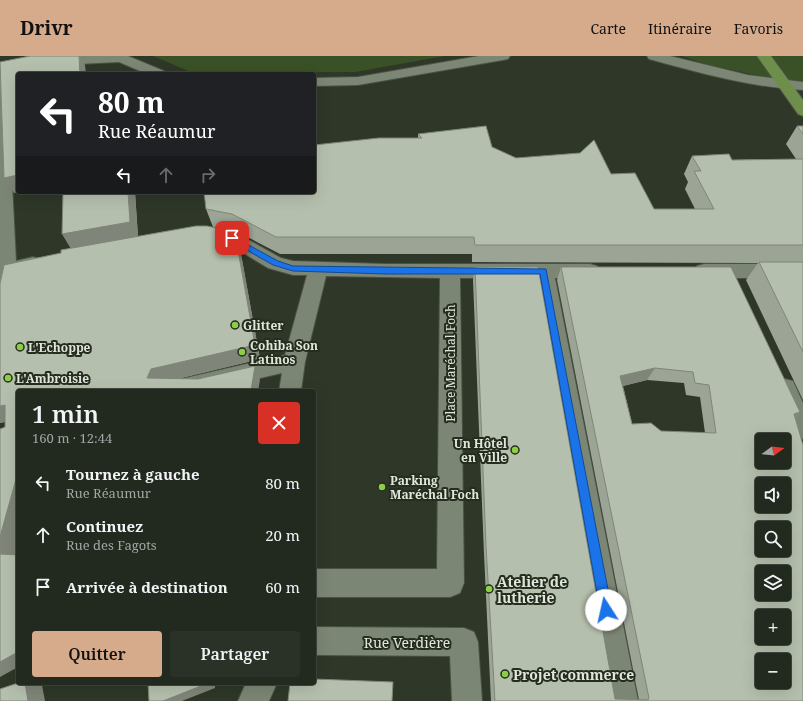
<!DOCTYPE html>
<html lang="fr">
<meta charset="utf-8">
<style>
body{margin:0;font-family:"Noto Serif",serif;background:#2a3127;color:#f1f3f6;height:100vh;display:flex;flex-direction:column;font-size:15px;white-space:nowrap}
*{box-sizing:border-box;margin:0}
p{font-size:13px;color:#a2a6a4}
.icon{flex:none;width:22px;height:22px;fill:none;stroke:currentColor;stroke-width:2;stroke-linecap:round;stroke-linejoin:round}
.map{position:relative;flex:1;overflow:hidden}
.drawer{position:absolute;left:16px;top:333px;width:300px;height:296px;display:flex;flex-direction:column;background:#22291e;border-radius:4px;box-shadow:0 4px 16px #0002,0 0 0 1px #3f453c}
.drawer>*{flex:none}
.hud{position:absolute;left:16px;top:16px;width:300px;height:122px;border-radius:4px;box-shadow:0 4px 16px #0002,0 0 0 1px #3f453c;background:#202124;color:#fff;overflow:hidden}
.needle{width:26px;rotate:75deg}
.tools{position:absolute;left:755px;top:377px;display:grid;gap:8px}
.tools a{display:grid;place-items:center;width:36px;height:36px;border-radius:4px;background:#22291e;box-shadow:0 4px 16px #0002,0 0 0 1px #3f453c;font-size:20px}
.pin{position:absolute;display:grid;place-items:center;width:34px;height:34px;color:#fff;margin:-17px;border-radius:8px;box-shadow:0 2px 6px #0006}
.me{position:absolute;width:44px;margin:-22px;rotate:350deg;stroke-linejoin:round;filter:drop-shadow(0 0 3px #0008)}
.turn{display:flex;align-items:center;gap:14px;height:84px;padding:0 16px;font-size:18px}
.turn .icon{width:52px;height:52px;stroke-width:2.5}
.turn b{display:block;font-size:28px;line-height:34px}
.lanes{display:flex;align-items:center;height:38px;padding:0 16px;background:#0003;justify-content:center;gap:20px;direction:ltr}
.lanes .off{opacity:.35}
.round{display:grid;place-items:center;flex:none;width:42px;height:42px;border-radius:4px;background:#2a3127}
.head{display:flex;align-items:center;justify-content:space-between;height:68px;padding:0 16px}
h1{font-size:24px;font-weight:600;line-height:30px}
.cta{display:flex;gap:8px;margin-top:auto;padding:8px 16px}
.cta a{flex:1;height:46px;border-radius:4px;background:#d6ab8b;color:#111;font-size:16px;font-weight:600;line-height:46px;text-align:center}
.cta a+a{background:#2a3127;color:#f1f3f6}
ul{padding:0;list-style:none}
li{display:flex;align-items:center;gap:12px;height:52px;padding:0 16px}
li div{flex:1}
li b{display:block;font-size:15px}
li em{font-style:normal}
header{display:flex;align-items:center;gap:24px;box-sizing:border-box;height:56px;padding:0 20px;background:#d6ab8b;color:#111}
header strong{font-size:19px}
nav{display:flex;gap:22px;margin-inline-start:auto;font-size:14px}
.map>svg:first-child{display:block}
.green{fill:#3a5026}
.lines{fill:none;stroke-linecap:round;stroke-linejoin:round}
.minor-casing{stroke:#4b5245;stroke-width:2}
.major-casing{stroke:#4b5245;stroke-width:2}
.minor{fill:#7c8674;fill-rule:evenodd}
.major{fill:#6e8f4c;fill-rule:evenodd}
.wall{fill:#9ca495;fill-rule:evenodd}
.shaded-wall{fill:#7f8679}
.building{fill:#b5bfad;stroke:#7f8679;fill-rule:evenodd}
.route{fill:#1a73e8;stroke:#114b97}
.poi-dot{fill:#8cce45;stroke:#252d1e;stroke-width:1.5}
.labels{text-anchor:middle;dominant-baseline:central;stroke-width:4;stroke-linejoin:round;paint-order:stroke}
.poi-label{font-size:12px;font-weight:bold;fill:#e0e6dc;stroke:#252d1e;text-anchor:start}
.street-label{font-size:12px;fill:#e0e6dc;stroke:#252d1e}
.near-poi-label{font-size:14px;font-weight:bold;fill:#e0e6dc;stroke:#252d1e;text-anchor:start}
.near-street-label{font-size:14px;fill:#e0e6dc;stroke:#252d1e}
</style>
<header>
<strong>Drivr</strong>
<nav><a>Carte</a><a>Itinéraire</a><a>Favoris</a></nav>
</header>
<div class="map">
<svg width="803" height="645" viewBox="0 0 803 645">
<rect width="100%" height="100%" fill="#2e3728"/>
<!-- green -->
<path class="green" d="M153 0H445L355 16 193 17Z
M682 0H803V25H784L705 8Z"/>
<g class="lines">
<defs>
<path id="minor" d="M77 0H128L164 15 166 18H147L119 6 78 8 53 12 48 11 46 8 48 5Z
M479 0H510L508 3 503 4 358 29 314 30V22L358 21Z
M647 0H670L748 19 803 26V34C750 31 700 17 649 3Z
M0 22 5 23 7 26 16 205 33 201 40 203 43 208 40 213 15 219 10 250 7 255 0 258Z
M210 172 238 178 281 202 293 205 385 208H590L597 210 600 215 597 220 590 222H555L638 645H608L536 222H460L464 527 460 537 450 541H314V513H437L440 222 326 220 305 306 301 335H279L282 317 205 335H157L160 328 168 326 285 299 307 219H293L268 212 227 187 204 182 201 178 204 174Z
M704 208H803V222H704L697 220 694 215 697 210Z
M785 323 793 325 803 347V383L795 380 774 332 777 325Z
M314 571 464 572 474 576 478 586 482 645H452L450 600 314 599Z
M246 627H277L269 645H238Z"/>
<path id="major" d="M757 0H771L803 44V60L798 58Z"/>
</defs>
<!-- minor casing -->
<use href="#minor" class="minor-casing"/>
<!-- major casing -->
<use href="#major" class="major-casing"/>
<!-- minor -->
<use href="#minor" class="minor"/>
<!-- major -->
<use href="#major" class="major"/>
</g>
<!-- wall -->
<path class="wall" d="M797 70H803V344L746 224 758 207 472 206V198H280L238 176 213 171 206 153 418 82V78L492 91 516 102 611 118 654 153H695L685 133 688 126 684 118 692 100 732 104 796 103 786 88Z
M63 136H135L138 181 238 183 243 198H241L260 303 177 323 260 324 18 335 14 499 5 366 0 367V228L71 192Z
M475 211 615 643 639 644 557 224 561 211 800 356 795 361 803 645H491L484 498 473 224ZM647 324 684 327 686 339 700 341 705 377 661 375 632 368 623 330Z"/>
<!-- shaded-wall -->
<path class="shaded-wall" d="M79 0H81L85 9 86 18H80Z
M18 119V136H20L14 137 4 122Z
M128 136H135L138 181 71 193 62 178Z
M236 183 241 198 260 303 160 327 147 322 151 313Z
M255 310 260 324 258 335H251Z
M655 312 647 324 614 332 620 320Z
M5 349 18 362 0 367V350Z
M800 356 788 367 794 358Z
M18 416V485L13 506 0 500V481Z
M18 596V611L0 621V606Z
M25 627H35L42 629 45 645H28Z
M206 627H215V632L182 645H163Z"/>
<!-- building -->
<path class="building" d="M30 0H79L80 18H18V119L4 122 0 6Z
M486 70 492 91 516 102 580 97 594 84 611 118 635 117 654 153H714L694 115H701L692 100 729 98 732 104 803 103V189H475L474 181H276L232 158 206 153 204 136H314V89L379 82H422L418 78Z
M797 70H803V78Z
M63 136H128L130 166 62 178Z
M196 170H207L221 173 238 183H236L255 289 151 313 147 322 198 323 255 310 251 335H18V416L0 481V373L5 371V349L0 350V228L4 209 61 197V194Z
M759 206H803V296Z
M475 211H538L615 643 648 644 649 642 561 211H731L800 356 794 358 803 389V645H495L486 490ZM655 312 693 316 695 327 709 329 716 377 661 375 651 367 632 368 620 320ZM762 384H784V406H762ZM762 428H784V450H762ZM762 472H784V494H762ZM762 516H784V538H762ZM762 560H784V582H762ZM762 604H784V626H762Z
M0 498 18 499V596L0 606Z
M314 623 393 626 392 645H288L290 627H314Z
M18 627H25L28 645H0V633Z
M148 627H206V628L163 645H149Z"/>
<!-- route -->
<path class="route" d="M232 180 278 205 293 210 546 213 612 554 610 558 606 560 602 558 600 554 540 218H385L293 215 273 209 229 184 228 182Z"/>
<!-- markers -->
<g class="poi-dot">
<circle cx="235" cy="269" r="4"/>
<circle cx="20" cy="291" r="4"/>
<circle cx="242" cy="296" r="4"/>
<circle cx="8" cy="322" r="4"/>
<circle cx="515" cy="394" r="4"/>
<circle cx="382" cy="431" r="4"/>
<circle cx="489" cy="533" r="4"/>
<circle cx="505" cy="618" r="4"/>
</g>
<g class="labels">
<!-- poi labels -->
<g class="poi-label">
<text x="243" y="269">Glitter</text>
<text x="250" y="289">Cohiba Son<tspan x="250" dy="14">Latinos</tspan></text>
<text x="28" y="291">L'Echoppe</text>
<text x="16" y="322">L'Ambroisie</text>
<text x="507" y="387" text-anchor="end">Un Hôtel<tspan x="507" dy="14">en Ville</tspan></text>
<text x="390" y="424">Parking<tspan x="390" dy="14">Maréchal Foch</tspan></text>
</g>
<!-- street labels -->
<g class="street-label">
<text transform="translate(450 307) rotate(-90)">Place Maréchal Foch</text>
</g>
<!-- near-poi labels -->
<g class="near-poi-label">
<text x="497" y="525">Atelier de<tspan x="497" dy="16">lutherie</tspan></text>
<text x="513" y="618">Projet commerce</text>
</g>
<!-- near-street labels -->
<g class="near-street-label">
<text x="407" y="586">Rue Verdière</text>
</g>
</g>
</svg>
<div class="tools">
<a><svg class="needle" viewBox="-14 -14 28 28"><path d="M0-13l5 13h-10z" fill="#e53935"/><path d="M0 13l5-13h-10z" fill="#a2a6a4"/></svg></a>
<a><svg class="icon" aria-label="sound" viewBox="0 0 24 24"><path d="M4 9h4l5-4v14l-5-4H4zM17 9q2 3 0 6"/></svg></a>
<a><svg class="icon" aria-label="search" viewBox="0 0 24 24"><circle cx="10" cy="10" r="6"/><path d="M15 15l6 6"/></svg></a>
<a><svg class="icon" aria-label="layers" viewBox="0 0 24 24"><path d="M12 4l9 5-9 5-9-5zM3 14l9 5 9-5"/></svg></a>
<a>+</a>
<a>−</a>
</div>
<div class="pin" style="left:232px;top:182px;background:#d93025"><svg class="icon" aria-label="arrive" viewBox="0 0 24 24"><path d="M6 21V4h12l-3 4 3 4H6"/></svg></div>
<svg class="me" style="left:606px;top:554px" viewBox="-20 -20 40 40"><circle r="19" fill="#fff"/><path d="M0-13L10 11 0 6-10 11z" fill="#1a73e8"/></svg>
<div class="hud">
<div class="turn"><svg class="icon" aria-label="left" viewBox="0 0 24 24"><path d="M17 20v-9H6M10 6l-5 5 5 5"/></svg><div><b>80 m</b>Rue Réaumur</div></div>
<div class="lanes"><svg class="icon" aria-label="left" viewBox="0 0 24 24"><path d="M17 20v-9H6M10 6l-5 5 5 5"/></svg><svg class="icon off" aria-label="ahead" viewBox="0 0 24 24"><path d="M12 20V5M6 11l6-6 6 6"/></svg><svg class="icon off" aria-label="right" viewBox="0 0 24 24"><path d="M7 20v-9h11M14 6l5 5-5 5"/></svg></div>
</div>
<section class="drawer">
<div class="head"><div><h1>1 min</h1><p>160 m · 12:44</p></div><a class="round" style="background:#d93025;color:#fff"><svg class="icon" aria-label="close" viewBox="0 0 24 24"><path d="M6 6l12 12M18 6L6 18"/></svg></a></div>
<ul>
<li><svg class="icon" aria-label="left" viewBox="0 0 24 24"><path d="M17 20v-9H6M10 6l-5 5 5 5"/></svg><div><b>Tournez à gauche</b><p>Rue Réaumur</p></div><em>80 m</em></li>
<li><svg class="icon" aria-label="ahead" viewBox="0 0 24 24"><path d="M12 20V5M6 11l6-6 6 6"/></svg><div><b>Continuez</b><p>Rue des Fagots</p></div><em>20 m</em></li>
<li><svg class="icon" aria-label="arrive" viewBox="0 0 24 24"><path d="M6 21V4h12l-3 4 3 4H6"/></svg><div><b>Arrivée à destination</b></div><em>60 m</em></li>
</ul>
<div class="cta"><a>Quitter</a><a>Partager</a></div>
</section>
</div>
